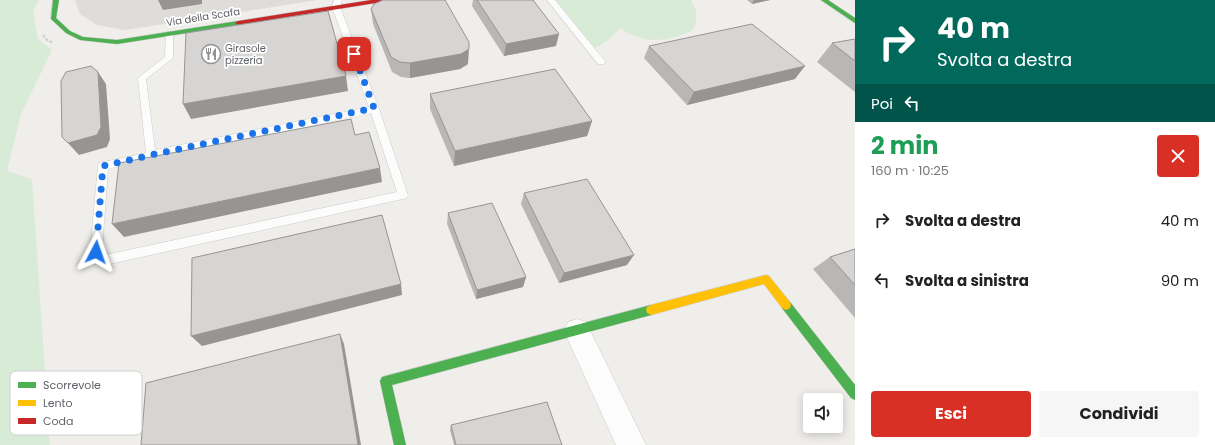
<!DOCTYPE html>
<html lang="it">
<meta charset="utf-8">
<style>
body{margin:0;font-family:Poppins,sans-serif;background:#f6f6f6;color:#222;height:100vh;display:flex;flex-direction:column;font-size:15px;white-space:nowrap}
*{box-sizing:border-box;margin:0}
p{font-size:13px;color:#767676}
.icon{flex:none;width:22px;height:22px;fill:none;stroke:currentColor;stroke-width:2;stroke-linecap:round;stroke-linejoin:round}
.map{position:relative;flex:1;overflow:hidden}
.details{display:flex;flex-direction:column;background:#fff;width:360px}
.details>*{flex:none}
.guide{background:#00695c;color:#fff;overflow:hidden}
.controls{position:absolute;left:803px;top:393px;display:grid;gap:8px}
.controls a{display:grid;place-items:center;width:40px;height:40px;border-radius:4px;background:#fff;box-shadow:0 2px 10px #0003;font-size:20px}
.pin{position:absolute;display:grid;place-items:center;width:34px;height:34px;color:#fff;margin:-17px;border-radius:8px;box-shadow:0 2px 6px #0006}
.me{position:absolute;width:44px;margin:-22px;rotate:4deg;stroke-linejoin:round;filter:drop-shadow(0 0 3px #0008)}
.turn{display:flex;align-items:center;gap:14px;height:84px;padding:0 16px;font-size:18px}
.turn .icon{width:52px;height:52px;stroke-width:2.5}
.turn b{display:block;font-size:28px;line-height:34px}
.then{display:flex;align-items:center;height:38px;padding:0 16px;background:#0003;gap:8px;font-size:15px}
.round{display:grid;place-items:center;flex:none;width:42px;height:42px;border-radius:4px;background:#f6f6f6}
.head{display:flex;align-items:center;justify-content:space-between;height:68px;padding:0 16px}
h1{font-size:24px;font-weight:700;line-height:30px;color:#1e9e55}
.cta{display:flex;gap:8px;margin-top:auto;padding:8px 16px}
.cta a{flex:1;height:46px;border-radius:4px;background:#d93025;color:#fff;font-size:16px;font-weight:700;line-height:46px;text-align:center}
.cta a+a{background:#f6f6f6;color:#222}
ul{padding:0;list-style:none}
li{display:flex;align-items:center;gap:12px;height:60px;padding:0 16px}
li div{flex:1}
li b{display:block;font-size:15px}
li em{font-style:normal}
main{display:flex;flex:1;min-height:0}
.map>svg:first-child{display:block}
.industrial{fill:#dfddda}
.green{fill:#d8ebd6}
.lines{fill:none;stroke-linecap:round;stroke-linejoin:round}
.lane-casing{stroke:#cbcccc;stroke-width:1}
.street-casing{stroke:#cbcccc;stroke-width:1}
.fast-casing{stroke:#cacacb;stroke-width:1}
.slow-casing{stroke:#cacacb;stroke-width:1}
.jam-casing{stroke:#cacacb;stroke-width:1}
.path{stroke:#cacfcc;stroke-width:2;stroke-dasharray:3 1.5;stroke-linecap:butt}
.lane{fill:#fdfcfc;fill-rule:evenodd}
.street{fill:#fdfcfc;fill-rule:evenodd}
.fast{fill:#4caf50;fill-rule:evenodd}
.slow{fill:#ffc107;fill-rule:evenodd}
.jam{fill:#c62828;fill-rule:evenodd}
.wall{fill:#b8b7b5}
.shaded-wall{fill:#969594}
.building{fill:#d6d5d3;stroke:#969594}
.route{stroke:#1a73e8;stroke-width:7;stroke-dasharray:0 12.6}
.labels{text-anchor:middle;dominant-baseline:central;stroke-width:3.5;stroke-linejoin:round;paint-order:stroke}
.far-street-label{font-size:10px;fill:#5f6368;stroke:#fff}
.far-poi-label{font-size:10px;fill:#5f6368;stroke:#fff;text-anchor:start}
.key{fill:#fff;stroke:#cfd0d2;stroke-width:1}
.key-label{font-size:11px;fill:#5f6368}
</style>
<main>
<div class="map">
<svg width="855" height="445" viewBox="0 0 855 445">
<rect width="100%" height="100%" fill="#efeeea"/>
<!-- industrial -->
<path class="industrial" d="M75 0H318L125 30 97 25 80 14Z"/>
<!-- green -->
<path class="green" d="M0 0H39L33 11 38 39 52 50 21 114 7 171 32 179 50 445H0Z
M553 0H691C698 11 698 18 693 30 668 42 644 45 620 28 612 37 605 44 594 48Z"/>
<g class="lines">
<defs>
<path id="lane" d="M334 0H342L340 7 379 109 408 195 407 198 110 264 98 262 90 252 98 166 99 163 103 162 146 153 138 78 165 57 166 32H169L173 34V58L146 79 155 150 369 107 332 7ZM371 113 397 192 110 254 105 253 102 250 108 169Z
M547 0H555L604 60 605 62 604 64H598Z"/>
<path id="street" d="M577 319 586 322 646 445H616L564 331 568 322Z"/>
<path id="fast" d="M53 0H59L56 18 70 31 83 37 117 40 238 21 241 23 238 25 117 44 80 40 66 33 51 19Z
M821 0H828L855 18V23Z
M786 300 790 302 855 385V400L851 398 782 308 781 305 782 302Z
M651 305 655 307 656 310 655 313 651 315 392 385 406 445H394L380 381 382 377Z"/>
<path id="slow" d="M766 275 769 276 790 302 791 305 790 308 786 310 782 308 764 284 651 315 647 313 646 310 647 307 651 305Z"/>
<path id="jam" d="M371 0H385L382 2 238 25 235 23 238 21Z"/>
</defs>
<!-- lane casing -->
<use href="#lane" class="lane-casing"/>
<!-- street casing -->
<use href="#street" class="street-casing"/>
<!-- fast casing -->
<use href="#fast" class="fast-casing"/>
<!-- slow casing -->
<use href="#slow" class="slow-casing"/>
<!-- jam casing -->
<use href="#jam" class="jam-casing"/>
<!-- path -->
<path class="path" d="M43 35 47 40 53 43"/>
<!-- lane -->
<use href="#lane" class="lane"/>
<!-- street -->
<use href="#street" class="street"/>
<!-- fast -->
<use href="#fast" class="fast"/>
<!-- slow -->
<use href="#slow" class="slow"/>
<!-- jam -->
<use href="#jam" class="jam"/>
</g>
<!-- wall -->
<path class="wall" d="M473 0H533L556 46 504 56 472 6Z
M747 0H770L752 4Z
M371 9 468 64 460 69 410 78 401 77 392 72 373 24Z
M855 39V92L817 62 832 43Z
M649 46 795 79 687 105 644 58Z
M430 94 592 121 587 136 454 166 430 109Z
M524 193 627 265 559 283 521 204Z
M448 213 526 277 523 287 476 299 447 224Z
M855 249V318L813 269 830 257Z
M451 425 562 445H454L450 430Z"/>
<!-- shaded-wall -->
<path class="shaded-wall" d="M158 0H202V4L163 10Z
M754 0H770L752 4Z
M559 34 556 46 504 56 506 44Z
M469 49 468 64 460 69 410 78V63Z
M805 66 795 79 687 105 694 92Z
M98 72 106 84 110 139 107 147 79 155 68 143Z
M346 76 348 91 191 119 183 104Z
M592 121 587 136 454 166 455 151Z
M380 168 382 182 124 237 112 224Z
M634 255 627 265 559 283 564 273Z
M526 277 523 287 476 299 477 290Z
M401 284 402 295 202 346 191 336Z
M340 334 344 344 361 445H358Z"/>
<!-- building -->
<path class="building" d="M383 0H445L469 42V49L461 54 410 63 400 62 391 57 371 9 374 4Z
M477 0H533L559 34 506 44Z
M328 11 346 76 183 104 186 33Z
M752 24 805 66 694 92 649 46Z
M855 39V61L832 43Z
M91 66 98 72 101 127 97 135 68 143 62 137 61 81 66 72Z
M555 69 592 121 455 151 430 94Z
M351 119 355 135 369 132 380 168 112 224 119 163Z
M587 179 634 255 564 273 524 193Z
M492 203 526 277 477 290 448 213Z
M382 215 401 284 191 336 192 258Z
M855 249V285L830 257Z
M340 334 358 445H141L146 383Z
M547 402 562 445H456L451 425Z"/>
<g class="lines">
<!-- route -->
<path class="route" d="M96 252 103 166 151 155 374 108 354 54"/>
</g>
<!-- icons -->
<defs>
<symbol id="restaurant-ring" viewBox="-11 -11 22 22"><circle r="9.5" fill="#fff" stroke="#919496" stroke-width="1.5"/><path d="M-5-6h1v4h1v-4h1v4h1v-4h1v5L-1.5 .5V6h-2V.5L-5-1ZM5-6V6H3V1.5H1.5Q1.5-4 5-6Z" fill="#919496"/></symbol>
</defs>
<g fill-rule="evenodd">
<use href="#restaurant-ring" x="200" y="43" width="22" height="22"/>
</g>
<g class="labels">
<!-- far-street labels -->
<g class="far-street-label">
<text transform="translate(203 17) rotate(-9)">Via della Scafa</text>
</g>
<!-- far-poi labels -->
<g class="far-poi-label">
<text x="225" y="48">Girasole<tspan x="225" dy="12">pizzeria</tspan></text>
</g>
</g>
<!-- legend -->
<rect x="10" y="371" width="132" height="64" rx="6" class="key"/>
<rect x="18" y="382" width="18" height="6" fill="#4caf50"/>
<rect x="18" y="400" width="18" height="6" fill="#ffc107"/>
<rect x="18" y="418" width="18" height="6" fill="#c62828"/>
<g class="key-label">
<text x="43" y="389">Scorrevole</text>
<text x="43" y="407">Lento</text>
<text x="43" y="425">Coda</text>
</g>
</svg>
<div class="controls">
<a><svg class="icon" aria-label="sound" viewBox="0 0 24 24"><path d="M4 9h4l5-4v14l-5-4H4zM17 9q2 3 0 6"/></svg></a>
</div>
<div class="pin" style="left:354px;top:54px;background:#d93025"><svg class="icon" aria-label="arrive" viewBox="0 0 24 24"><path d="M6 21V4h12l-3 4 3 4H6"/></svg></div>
<svg class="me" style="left:96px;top:252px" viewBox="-20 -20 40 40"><path d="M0-17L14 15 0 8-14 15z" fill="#1a73e8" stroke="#fff" stroke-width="4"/></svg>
</div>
<section class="details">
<div class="guide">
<div class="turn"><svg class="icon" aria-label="right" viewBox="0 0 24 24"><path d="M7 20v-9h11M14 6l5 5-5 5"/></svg><div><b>40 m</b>Svolta a destra</div></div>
<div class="then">Poi<svg class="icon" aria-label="left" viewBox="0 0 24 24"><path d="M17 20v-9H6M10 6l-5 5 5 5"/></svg></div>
</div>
<div class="head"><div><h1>2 min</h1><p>160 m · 10:25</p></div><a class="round" style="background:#d93025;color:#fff"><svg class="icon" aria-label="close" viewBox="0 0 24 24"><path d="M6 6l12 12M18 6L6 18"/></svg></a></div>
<ul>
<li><svg class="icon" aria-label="right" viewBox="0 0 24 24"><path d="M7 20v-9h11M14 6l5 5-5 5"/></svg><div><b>Svolta a destra</b></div><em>40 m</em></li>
<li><svg class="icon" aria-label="left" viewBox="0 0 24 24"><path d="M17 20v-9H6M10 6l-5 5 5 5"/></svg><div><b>Svolta a sinistra</b></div><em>90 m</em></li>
</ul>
<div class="cta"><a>Esci</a><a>Condividi</a></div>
</section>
</main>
